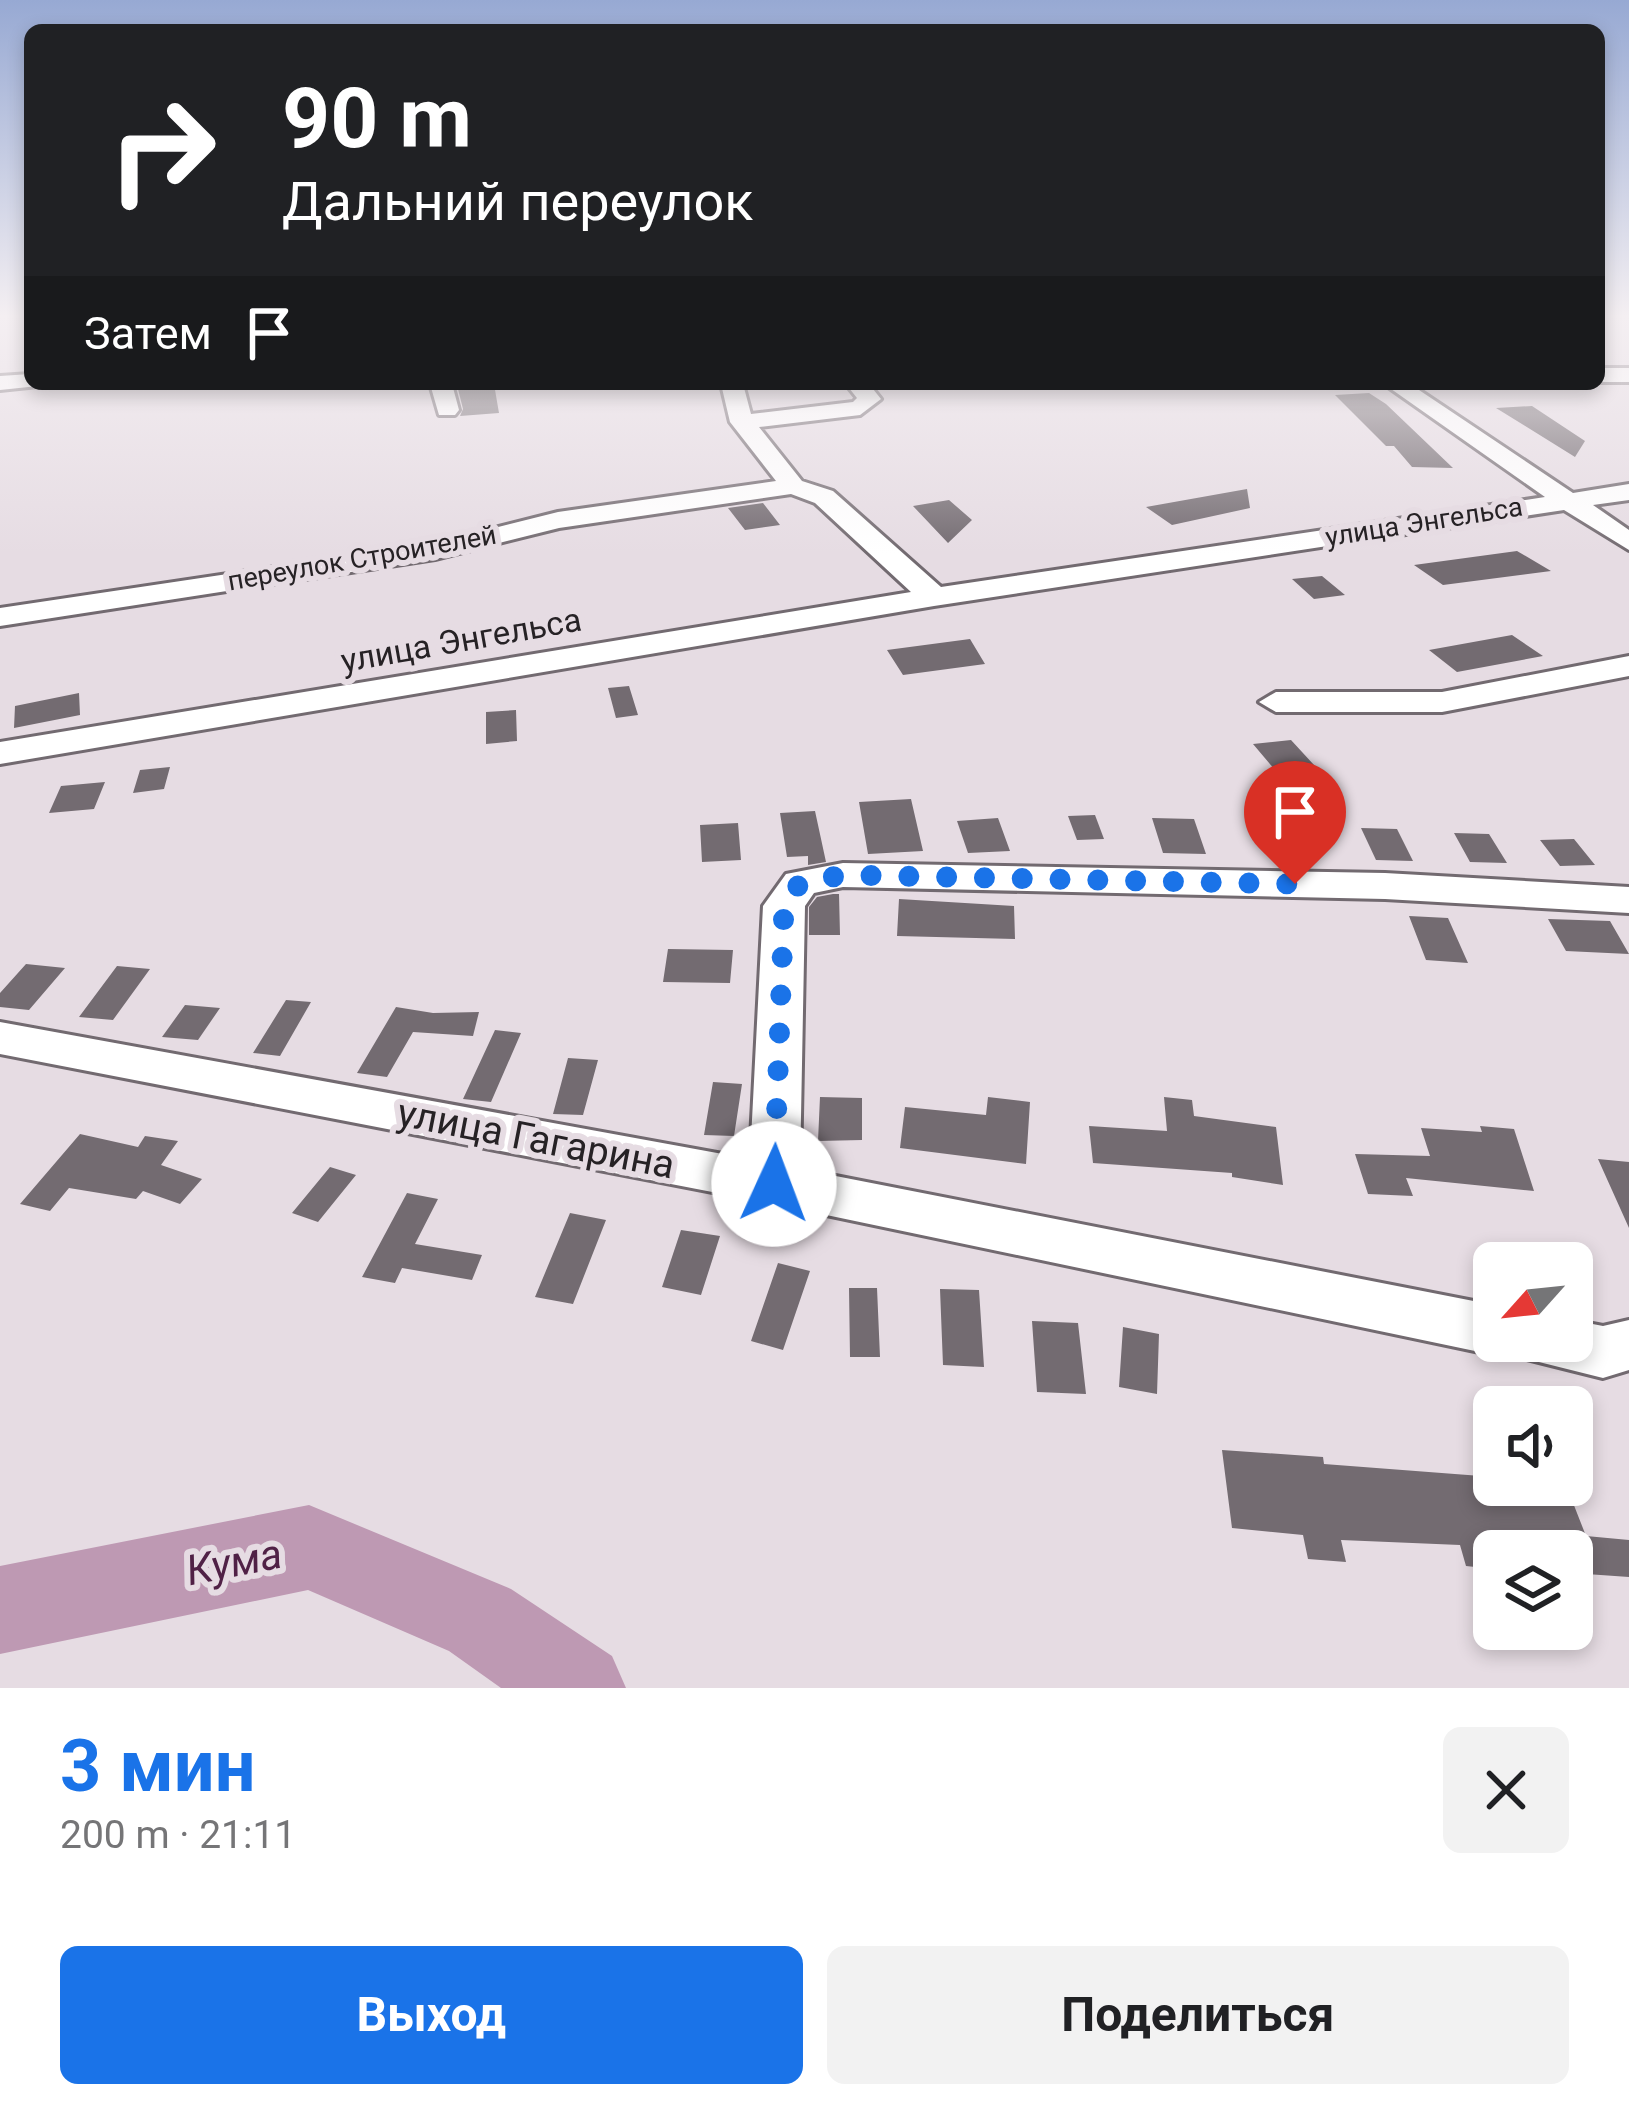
<!DOCTYPE html>
<html lang="ru">
<meta charset="utf-8">
<style>
body{margin:0;font-family:Roboto,sans-serif;background:#f2f2f2;color:#202124;height:100vh;display:flex;flex-direction:column;font-size:45px;white-space:nowrap}
*{box-sizing:border-box;margin:0}
p{font-size:39px;color:#757577}
.icon{flex:none;width:66px;height:66px;fill:none;stroke:currentColor;stroke-width:2;stroke-linecap:round;stroke-linejoin:round}
.map{position:relative;height:1688px;overflow:hidden}
.side{display:flex;flex-direction:column;background:#fff;flex:1}
.side>*{flex:none}
.guide{position:absolute;left:24px;top:24px;width:1581px;height:366px;border-radius:18px;box-shadow:0 6px 18px #0003;background:#202124;color:#fff;overflow:hidden}
.needle{width:78px;rotate:243deg}
.fabs{position:absolute;left:1473px;top:1242px;display:grid;gap:24px}
.fabs a{display:grid;place-items:center;width:120px;height:120px;border-radius:18px;background:#fff;box-shadow:0 6px 18px #0003;font-size:60px}
.pin{position:absolute;display:grid;place-items:center;width:102px;height:102px;color:#fff;margin:-123px -51px;border-radius:50% 50% 50% 0;rotate:-45deg;box-shadow:0 0 12px #0007}
.pin .icon{rotate:45deg}
.me{position:absolute;width:132px;margin:-66px;rotate:2deg;stroke-linejoin:round;filter:drop-shadow(0 0 9px #0008)}
.turn{display:flex;align-items:center;gap:42px;height:252px;padding:0 60px;font-size:54px}
.turn .icon{width:156px;height:156px;stroke-width:2.5}
.turn b{display:block;font-size:84px;line-height:102px}
.then{display:flex;align-items:center;height:114px;padding:0 60px;background:#0003;gap:24px;font-size:45px}
.round{display:grid;place-items:center;flex:none;width:126px;height:126px;border-radius:18px;background:#f2f2f2}
.headline{display:flex;align-items:center;justify-content:space-between;height:204px;padding:0 60px}
h1{font-size:72px;font-weight:700;line-height:90px;color:#1a73e8}
.button{display:flex;gap:24px;margin-top:auto;padding:24px 60px}
.button a{flex:1;height:138px;border-radius:18px;background:#1a73e8;color:#fff;font-size:48px;font-weight:700;line-height:138px;text-align:center}
.button a+a{background:#f2f2f2;color:#202124}
.map>svg:first-child{display:block}
.lines{fill:none;stroke-linecap:round;stroke-linejoin:round}
.river{fill:#be99b3;fill-rule:evenodd}
.building{fill:#736b71}
.minor-casing{stroke:#726a70;stroke-width:6}
.minor{fill:#fff;fill-rule:evenodd}
.route{stroke:#1a73e8;stroke-width:21;stroke-dasharray:0 37.8}
.labels{text-anchor:middle;dominant-baseline:central;stroke-width:12;stroke-linejoin:round;paint-order:stroke}
.far-street-label{font-size:27px;fill:#262225;stroke:#e6dce3}
.street-label{font-size:33px;fill:#262225;stroke:#e6dce3}
.near-street-label{font-size:39px;fill:#262225;stroke:#e6dce3}
.near-water-label{font-size:42px;font-style:italic;fill:#502146;stroke:#e6dce3}
</style>
<div class="map">
<svg width="1629" height="1688" viewBox="0 0 1629 1688">
<rect width="100%" height="100%" fill="#e6dce3"/>
<g class="lines">
<!-- river -->
<path class="river" d="M309 1505 511 1589 612 1656 626 1688H501L449 1651 308 1590 0 1654V1566Z"/>
</g>
<!-- building -->
<path class="building" d="M494 384 499 413 460 416 463 409 457 385Z
M1369 393 1386 404 1453 468 1412 467 1394 446H1386L1335 395Z
M1532 406 1585 441 1575 457 1496 408Z
M1247 489 1250 508 1172 525 1146 507Z
M949 500 972 520 948 543 913 506Z
M763 503 780 525 745 530 728 508Z
M1517 551 1551 571 1443 585 1414 565Z
M1322 576 1345 595 1314 599 1292 579Z
M1512 635 1543 656 1457 672 1429 650Z
M970 639 985 664 903 675 887 650Z
M629 686 638 715 616 718 608 688Z
M79 693 80 715 14 728 15 706Z
M516 710 517 741 486 744V712Z
M1291 740 1314 765 1275 770 1253 744Z
M170 767 164 789 133 793 140 770Z
M105 782 94 809 49 813 61 786Z
M911 799 923 851 868 854 859 802Z
M815 811 826 862 808 865V856L787 857 780 813Z
M1095 815 1104 839 1077 840 1068 816Z
M998 818 1010 851 968 853 957 821Z
M1152 818 1194 819 1206 854 1163 853Z
M738 823 741 860 702 862 700 825Z
M1269 823 1297 824 1310 857 1280 856Z
M1361 828 1397 829 1413 861 1376 860Z
M1454 833 1489 834 1507 863 1470 862Z
M1574 839 1595 865 1560 866 1540 840Z
M833 894H839L840 935H809V907L817 897Z
M899 899 1014 906 1015 939 897 936Z
M1409 916 1448 918 1468 963 1426 960Z
M1548 919 1610 921 1629 954 1566 951Z
M668 949 733 950 730 983 663 982Z
M26 964 65 968 29 1010 0 1007V993Z
M117 966 150 969 113 1020 79 1017Z
M286 1000 311 1002 280 1056 253 1053Z
M185 1005 220 1008 198 1040 162 1037Z
M396 1007 433 1013 479 1012 473 1036 413 1032 387 1077 357 1073Z
M495 1030 521 1033 491 1102 463 1099Z
M568 1058 598 1060 583 1115 553 1114Z
M713 1082 742 1084 734 1136 704 1135Z
M820 1097 862 1098V1140L818 1141Z
M988 1097 1030 1102 1026 1164 900 1148 905 1107 986 1115Z
M1164 1097 1192 1100 1194 1116 1276 1127 1283 1185 1232 1177V1173L1093 1163 1089 1126 1167 1131Z
M1480 1126 1514 1129 1534 1191 1406 1178 1413 1196 1368 1194 1355 1154 1430 1156 1421 1128 1482 1132Z
M80 1134 138 1147 145 1136 178 1141 161 1165 202 1179 180 1204 143 1191 136 1199 69 1188 50 1211 20 1204Z
M1598 1159 1629 1162V1228Z
M330 1167 356 1175 318 1222 292 1213Z
M407 1193 438 1199 415 1244 482 1255 472 1280 402 1268 395 1283 362 1277Z
M570 1213 606 1220 573 1304 535 1297Z
M681 1230 720 1236 701 1295 662 1287Z
M778 1263 810 1271 783 1350 751 1341Z
M849 1288H877L880 1357H850Z
M940 1289 979 1290 984 1367 943 1365Z
M1032 1321 1078 1323 1086 1394 1037 1392Z
M1123 1327 1159 1334 1157 1394 1119 1387Z
M1222 1450 1323 1457 1324 1464 1494 1477V1485H1566L1586 1536 1629 1540V1577L1572 1573V1551H1494V1569L1466 1566 1460 1545 1341 1540 1346 1562 1308 1559 1303 1535 1232 1528Z"/>
<g class="lines">
<defs>
<path id="minor" d="M1599 368H1629V382H1599Z
M30 374V384L38 386 0 390V376Z
M430 384H452L459 410 455 415H439Z
M721 384H743L751 414 853 402 857 398 849 388 852 384H869L881 399 860 415 759 427 802 481 833 491 941 587 1545 497 1384 384H1410L1573 493 1629 484V500L1593 505 1629 530V550L1564 510 934 606 0 764V742L911 592 815 503 791 494 559 528 435 559 0 626V608L435 543 558 512 776 481 730 422Z
M1629 656V676L1442 712H1276L1259 702 1276 692H1442Z
M843 863 1385 873 1629 887V913L1385 899 843 887 814 893 805 906 800 1169 1494 1305V1341H1517L1514 1348 1494 1355 774 1204 0 1054V1022L750 1159 763 906 786 874Z
M1572 1320 1603 1326 1629 1320V1370L1603 1378 1527 1359 1518 1341H1572Z"/>
</defs>
<!-- minor casing -->
<use href="#minor" class="minor-casing"/>
<!-- minor -->
<use href="#minor" class="minor"/>
</g>
<!-- sky -->
<linearGradient id="sky" x2="0" y2="1"><stop stop-color="#97a9d3"/><stop offset="0.57" stop-color="#f4eff2"/><stop offset="1" stop-color="#f4eff2" stop-opacity="0"/></linearGradient>
<rect width="1629" height="554" fill="url(#sky)"/>
<g class="lines">
<!-- route -->
<path class="route" d="M774 1184 784 906 800 883 843 875 1295 884"/>
</g>
<g class="labels">
<!-- far-street labels -->
<g class="far-street-label">
<text transform="translate(1424 522) rotate(-9)">улица Энгельса</text>
<text transform="translate(362 558) rotate(-10)">переулок Строителей</text>
</g>
<!-- street labels -->
<g class="street-label">
<text transform="translate(461 640) rotate(-10)">улица Энгельса</text>
</g>
<!-- near-street labels -->
<g class="near-street-label">
<text transform="translate(536 1139) rotate(11)">улица Гагарина</text>
</g>
<!-- near-water labels -->
<g class="near-water-label">
<text transform="translate(234 1562) rotate(-11)">Кума</text>
</g>
</g>
</svg>
<div class="fabs">
<a><svg class="needle" viewBox="-14 -14 28 28"><path d="M0-13l5 13h-10z" fill="#e53935"/><path d="M0 13l5-13h-10z" fill="#757577"/></svg></a>
<a><svg class="icon" aria-label="sound" viewBox="0 0 24 24"><path d="M4 9h4l5-4v14l-5-4H4zM17 9q2 3 0 6"/></svg></a>
<a><svg class="icon" aria-label="layers" viewBox="0 0 24 24"><path d="M12 4l9 5-9 5-9-5zM3 14l9 5 9-5"/></svg></a>
</div>
<div class="pin" style="left:1295px;top:884px;background:#d93025"><svg class="icon" aria-label="arrive" viewBox="0 0 24 24"><path d="M6 21V4h12l-3 4 3 4H6"/></svg></div>
<svg class="me" style="left:774px;top:1184px" viewBox="-20 -20 40 40"><circle r="19" fill="#fff"/><path d="M0-13L10 11 0 6-10 11z" fill="#1a73e8"/></svg>
<div class="guide">
<div class="turn"><svg class="icon" aria-label="right" viewBox="0 0 24 24"><path d="M7 20v-9h11M14 6l5 5-5 5"/></svg><div><b>90 m</b>Дальний переулок</div></div>
<div class="then">Затем<svg class="icon" aria-label="arrive" viewBox="0 0 24 24"><path d="M6 21V4h12l-3 4 3 4H6"/></svg></div>
</div>
</div>
<section class="side">
<div class="headline"><div><h1>3 мин</h1><p>200 m · 21:11</p></div><a class="round"><svg class="icon" aria-label="close" viewBox="0 0 24 24"><path d="M6 6l12 12M18 6L6 18"/></svg></a></div>
<div class="button"><a>Выход</a><a>Поделиться</a></div>
</section>
